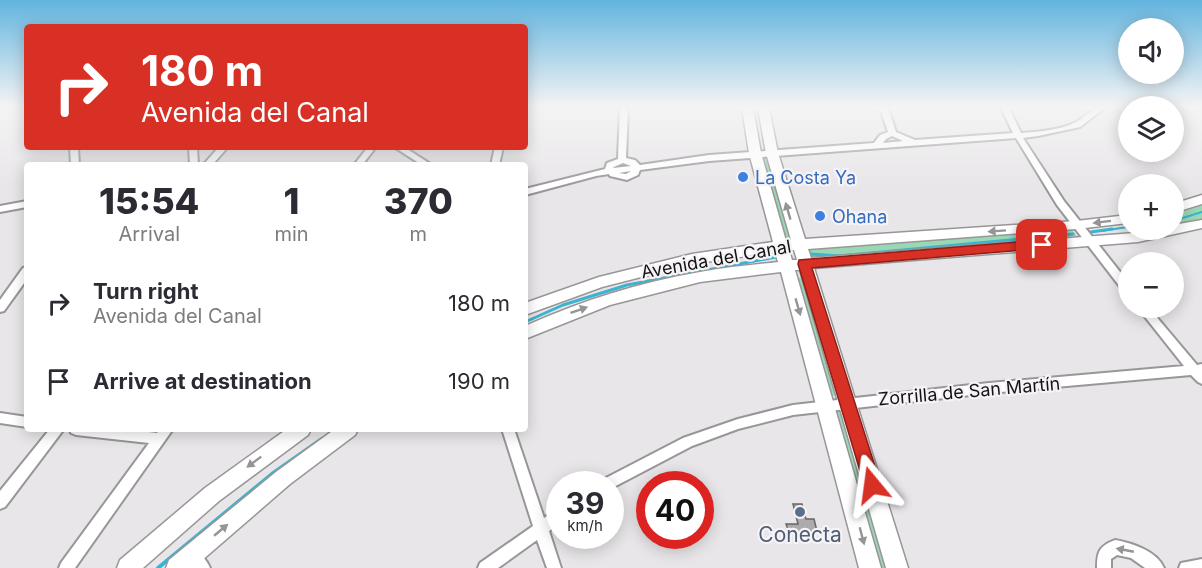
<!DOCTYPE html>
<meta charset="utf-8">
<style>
body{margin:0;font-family:Inter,sans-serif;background:#f2f2f3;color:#2b2b33;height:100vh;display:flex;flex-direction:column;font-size:22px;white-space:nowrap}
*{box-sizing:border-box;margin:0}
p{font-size:20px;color:#7c7c81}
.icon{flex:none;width:33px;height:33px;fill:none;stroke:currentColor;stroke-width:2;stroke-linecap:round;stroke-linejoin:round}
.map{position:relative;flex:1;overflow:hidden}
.details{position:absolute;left:24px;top:162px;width:504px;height:270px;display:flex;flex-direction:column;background:#fff;border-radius:6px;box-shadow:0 3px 15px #0003}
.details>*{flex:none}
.hud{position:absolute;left:24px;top:24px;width:504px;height:126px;border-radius:6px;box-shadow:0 3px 15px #0003;background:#d93025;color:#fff;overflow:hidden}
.controls{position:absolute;left:1118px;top:18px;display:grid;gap:12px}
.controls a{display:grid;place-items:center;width:66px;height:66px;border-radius:50%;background:#fff;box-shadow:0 3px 15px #0003;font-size:30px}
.speed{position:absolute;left:546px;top:471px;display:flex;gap:12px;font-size:30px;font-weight:700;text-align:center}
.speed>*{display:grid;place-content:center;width:78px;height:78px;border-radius:50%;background:#fff;box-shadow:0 3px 15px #0003;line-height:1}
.speed small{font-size:15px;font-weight:400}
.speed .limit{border:9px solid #d22;background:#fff;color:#111}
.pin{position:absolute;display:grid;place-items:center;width:51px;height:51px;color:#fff;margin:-26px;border-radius:12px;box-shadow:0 3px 9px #0006}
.me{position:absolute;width:66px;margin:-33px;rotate:344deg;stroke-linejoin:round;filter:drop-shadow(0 0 4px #0008)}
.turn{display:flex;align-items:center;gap:21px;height:126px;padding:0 18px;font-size:27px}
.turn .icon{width:78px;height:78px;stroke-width:2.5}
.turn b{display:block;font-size:42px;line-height:51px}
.eta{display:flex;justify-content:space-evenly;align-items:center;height:102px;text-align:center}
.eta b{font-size:36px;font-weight:800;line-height:42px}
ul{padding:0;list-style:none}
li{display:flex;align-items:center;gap:18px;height:78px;padding:0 18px}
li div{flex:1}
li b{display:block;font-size:22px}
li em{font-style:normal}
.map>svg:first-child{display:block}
.green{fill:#99d8b4}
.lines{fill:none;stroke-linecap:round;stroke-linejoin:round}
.stream-far2{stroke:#3ab4d0;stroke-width:2}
.stream-far1{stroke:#3ab4d0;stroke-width:3}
.stream{stroke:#3ab4d0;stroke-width:4}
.building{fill:#adaaab;stroke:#686566;stroke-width:1.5}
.street-casing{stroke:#989698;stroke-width:4}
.secondary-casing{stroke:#989698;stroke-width:3}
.street{fill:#fff;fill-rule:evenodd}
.secondary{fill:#fff;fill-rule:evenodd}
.oneway{fill:#959595}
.route{fill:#d93025;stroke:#8d1f18;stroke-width:1.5}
.shop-dot{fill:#3f7fe0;stroke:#f5f3f5;stroke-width:2}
.service-dot{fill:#5c6f8a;stroke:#f5f3f5;stroke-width:2}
.labels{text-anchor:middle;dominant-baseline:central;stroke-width:4.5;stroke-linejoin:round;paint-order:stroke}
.shop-label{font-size:18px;fill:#366cbe;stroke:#f5f3f5;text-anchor:start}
.street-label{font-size:18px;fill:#141314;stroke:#f5f3f5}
.near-service-label{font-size:21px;fill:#4e5e75;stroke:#f5f3f5}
</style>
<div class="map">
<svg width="1202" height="568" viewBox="0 0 1202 568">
<rect width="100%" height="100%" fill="#e8e6e8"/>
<!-- green -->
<path class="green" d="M766 156 770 158 793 240 784 239 761 158Z
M1202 205V219L1173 227V215Z
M1072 230 1077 236 809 258 808 250Z
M797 277 804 279 837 395 831 396Z
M839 411 843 412 891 568H877L835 413Z"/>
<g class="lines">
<!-- stream-far2 -->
<path class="stream-far2" d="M1173 221 1202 212
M1101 231 1128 227"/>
<!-- stream-far1 -->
<path class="stream-far1" d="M1091 232 1112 229
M810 254 839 256 1073 234
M525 322 563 305 627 285 776 257"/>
<!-- stream -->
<path class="stream" d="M158 568 272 474 322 439"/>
</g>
<!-- building -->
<path class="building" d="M793 504H802L806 519H814L817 531 789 532 786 524H798Z"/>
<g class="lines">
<defs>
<path id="street" d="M620 108H628L626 158 635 160 640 165 709 155 874 143 880 135 888 132 880 108H888L896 132 915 140 1013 133 1001 108H1009L1021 133C1036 132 1060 130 1074 123 1087 117 1089 108 1105 108L1080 127 1038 136 1023 138 1064 201 1128 282V293L1124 292 1057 205 1016 138 709 161 640 170 638 175 627 180 610 176 609 174 596 176 525 195V189L605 169 607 163 618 159ZM892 136 903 141 883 143 886 139ZM623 163 631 166 613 168 614 167ZM631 171 626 174 619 173Z
M70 147H78L79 165H71Z
M189 147H197L198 165H190Z
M219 147H228L212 165H203Z
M368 147H376L362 165H354Z
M394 147H404L432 165H422Z
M495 147H503L499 165H491Z
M27 201V207L0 212V206Z
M27 267V279L4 311 0 312V300L23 268Z
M1138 308H1149L1197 365 1202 364V384L1198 382 1191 375 989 393 793 415 738 429 692 446 610 489V484H600L602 480 683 438 738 419 793 405 989 383 1184 366Z
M0 413 27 417V427L0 423Z
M50 429H64L5 507 0 509V491Z
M70 429H123L157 433 160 429H173L75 568H59L61 563 149 443 76 435 71 433Z
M502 429H514L544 518 560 508V524L549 531 561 568H547L537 540 498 568H478L480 563 533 526Z
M1115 540C1132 543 1157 551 1164 568H1145L1131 558 1117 555 1111 559V568H1097C1097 552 1099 546 1115 540Z
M191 548C199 551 207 560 210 568H193L184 555 186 550Z
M1202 559V568H1179L1181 563Z"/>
<path id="secondary" d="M742 108H753L761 153 786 241 791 240 766 153 758 108H769L778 153 805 239 1076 221 1128 215V223L1076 229 808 249 811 258 1173 230V225L1202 220V228L1138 242 814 268 908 568H886L800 270H795L881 568H859L781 272 700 282 610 305 525 339V326C581 301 640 282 700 272 726 267 752 265 778 262L775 252 692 264 602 287 525 315V303L599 277 692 254 773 242 749 153ZM789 250H794L797 260H792Z
M1202 195V204L1173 213V204Z
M287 429H311L308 435 219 501 143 568H117L120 560 205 488Z
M335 429H358L355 435 290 484 193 568H166L169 560 276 472Z"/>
</defs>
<!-- street casing -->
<use href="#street" class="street-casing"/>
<!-- secondary casing -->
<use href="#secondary" class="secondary-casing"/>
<!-- street -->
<use href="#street" class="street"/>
<!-- secondary -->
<use href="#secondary" class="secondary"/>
</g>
<!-- one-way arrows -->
<defs><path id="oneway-solid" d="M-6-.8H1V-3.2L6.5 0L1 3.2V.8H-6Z" transform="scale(1.5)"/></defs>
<g class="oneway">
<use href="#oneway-solid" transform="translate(788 211) rotate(-106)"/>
<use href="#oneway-solid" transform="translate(1102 222) rotate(173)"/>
<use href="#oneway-solid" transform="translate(997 231) rotate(176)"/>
<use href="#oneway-solid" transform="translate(798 307) rotate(74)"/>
<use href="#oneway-solid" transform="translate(579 310) rotate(-19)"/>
<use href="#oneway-solid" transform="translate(254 462) rotate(143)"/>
<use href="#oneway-solid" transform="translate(221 530) rotate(-40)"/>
<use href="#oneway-solid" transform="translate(862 536) rotate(75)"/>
<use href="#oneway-solid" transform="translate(1125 550) rotate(-169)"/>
</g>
<!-- sky -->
<linearGradient id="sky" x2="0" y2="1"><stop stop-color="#62b4de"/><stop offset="0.57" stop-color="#f5f4f5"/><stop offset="1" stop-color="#f5f4f5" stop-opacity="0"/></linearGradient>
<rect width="1202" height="188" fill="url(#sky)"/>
<!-- route -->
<path class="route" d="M1042 240 1046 242 1048 245 1046 248 812 268 881 485 879 491 872 494 866 491 798 264 799 260Z"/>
<!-- markers -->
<g class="shop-dot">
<circle cx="743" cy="177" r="6"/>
<circle cx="820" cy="216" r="6"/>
</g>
<circle class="service-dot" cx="800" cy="512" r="6"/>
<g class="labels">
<!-- shop labels -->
<g class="shop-label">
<text x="755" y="177">La Costa Ya</text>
<text x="832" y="216">Ohana</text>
</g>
<!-- street labels -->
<g class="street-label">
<text transform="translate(716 259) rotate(-10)">Avenida del Canal</text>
<text transform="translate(969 391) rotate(-5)">Zorrilla de San Martín</text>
</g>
<!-- near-service labels -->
<g class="near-service-label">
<text x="800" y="534">Conecta</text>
</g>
</g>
</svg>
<div class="controls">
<a><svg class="icon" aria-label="sound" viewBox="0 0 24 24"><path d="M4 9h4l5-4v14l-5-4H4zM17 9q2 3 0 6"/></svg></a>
<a><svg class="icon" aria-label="layers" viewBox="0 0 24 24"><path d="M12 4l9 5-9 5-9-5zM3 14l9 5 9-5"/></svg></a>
<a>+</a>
<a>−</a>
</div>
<div class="speed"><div>39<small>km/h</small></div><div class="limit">40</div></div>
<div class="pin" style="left:1042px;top:245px;background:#d93025"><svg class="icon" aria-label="arrive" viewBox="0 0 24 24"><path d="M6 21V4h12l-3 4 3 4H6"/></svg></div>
<svg class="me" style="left:872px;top:485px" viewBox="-20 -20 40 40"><path d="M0-17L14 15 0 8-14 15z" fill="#d93025" stroke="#fff" stroke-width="4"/></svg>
<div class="hud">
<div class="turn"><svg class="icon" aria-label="right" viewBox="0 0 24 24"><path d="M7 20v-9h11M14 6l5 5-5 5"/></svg><div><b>180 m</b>Avenida del Canal</div></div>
</div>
<section class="details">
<div class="eta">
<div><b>15:54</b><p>Arrival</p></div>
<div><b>1</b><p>min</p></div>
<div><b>370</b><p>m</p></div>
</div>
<ul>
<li><svg class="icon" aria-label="right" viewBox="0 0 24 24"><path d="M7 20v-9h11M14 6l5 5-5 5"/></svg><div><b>Turn right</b><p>Avenida del Canal</p></div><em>180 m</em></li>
<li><svg class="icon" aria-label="arrive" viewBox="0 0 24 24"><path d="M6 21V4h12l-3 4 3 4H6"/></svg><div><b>Arrive at destination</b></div><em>190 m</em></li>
</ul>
</section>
</div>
